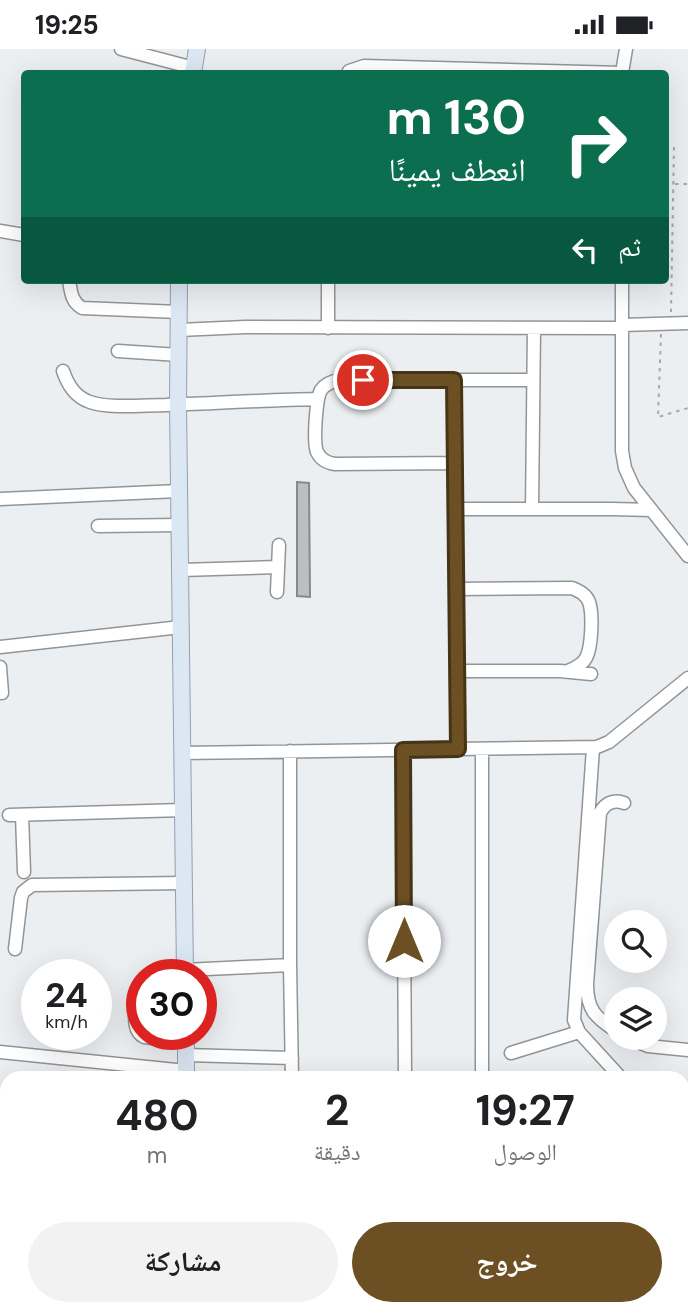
<!DOCTYPE html>
<html lang="ar">
<meta charset="utf-8">
<style>
body{margin:0;font-family:"DM Sans","Noto Naskh Arabic",sans-serif;background:#f2f2f2;color:#202124;direction:rtl;height:100vh;display:flex;flex-direction:column;font-size:26px;white-space:nowrap}
*{box-sizing:border-box;margin:0}
p{font-size:23px;color:#757577}
.icon{flex:none;width:38px;height:38px;fill:none;stroke:currentColor;stroke-width:2;stroke-linecap:round;stroke-linejoin:round}
.map{position:relative;flex:1;overflow:hidden;direction:ltr}
.details{position:absolute;left:0px;top:1022px;width:690px;height:245px;display:flex;flex-direction:column;background:#fff;border-radius:21px 21px 0 0;box-shadow:0 7px 28px #0002;direction:rtl}
.details>*{flex:none}
.guide{position:absolute;left:21px;top:21px;width:648px;height:214px;border-radius:7px;box-shadow:0 7px 28px #0002;direction:rtl;background:#0b6e4f;color:#fff;overflow:hidden}
.tools{position:absolute;left:604px;top:861px;display:grid;gap:14px}
.tools a{display:grid;place-items:center;width:63px;height:63px;border-radius:50%;background:#fff;box-shadow:0 7px 28px #0002;font-size:35px}
.speed{position:absolute;left:21px;top:910px;display:flex;gap:14px;font-size:35px;font-weight:700;text-align:center}
.speed>*{display:grid;place-content:center;width:91px;height:91px;border-radius:50%;background:#fff;box-shadow:0 7px 28px #0002;line-height:1}
.speed small{font-size:18px;font-weight:400}
.speed .limit{border:10px solid #d22;background:#fff;color:#111}
.pin{position:absolute;display:grid;place-items:center;width:60px;height:60px;color:#fff;margin:-30px;border:4px solid #fff;border-radius:50%;box-shadow:0 2px 7px #0007}
.me{position:absolute;width:77px;margin:-38px;rotate:0deg;stroke-linejoin:round;filter:drop-shadow(0 0 5px #0008)}
.turn{display:flex;align-items:center;gap:24px;height:147px;padding:0 28px;font-size:32px}
.turn .icon{width:91px;height:91px;stroke-width:2.5}
.turn b{display:block;font-size:49px;line-height:60px}
.then{display:flex;align-items:center;height:66px;padding:0 28px;background:#0003;gap:14px;font-size:26px}
.eta{display:flex;justify-content:space-evenly;align-items:center;height:119px;text-align:center}
.eta b{font-size:42px;font-weight:700;line-height:49px}
.primary-button{display:flex;gap:14px;margin-top:auto;padding:14px 28px}
.primary-button a{flex:1;height:80px;border-radius:42px;background:#6c5023;color:#fff;font-size:28px;font-weight:700;line-height:80px;text-align:center}
.primary-button a+a{background:#f2f2f2;color:#202124}
.status{display:flex;justify-content:space-between;align-items:center;height:49px;padding:0 35px;background:#fff;direction:ltr}
.status svg{height:19px;fill:currentColor}
.map>svg:first-child{display:block}
.building{fill:#bcbfc2;stroke:#87898c;stroke-width:2}
.lines{fill:none;stroke-linecap:round;stroke-linejoin:round}
.minor-casing{stroke:#929597;stroke-width:15}
.major-casing{stroke:#94a0ae;stroke-width:18}
.path{stroke:#a6a8aa;stroke-width:2;stroke-dasharray:3.5 5;stroke-linecap:butt}
.minor{stroke:#fff;stroke-width:12}
.major{stroke:#dce7f4;stroke-width:16}
.route-casing{stroke:#463417;stroke-width:18}
.route{stroke:#6c5023;stroke-width:12}
</style>
<div class="status"><b>19:25</b><svg viewBox="0 0 49 12"><path d="M0 12V9h3v3zM5 12V6h3v6zM10 12V3h3v9zM15 12V0h3v12zM26 1h20v11H26zM47 4h2v5h-2z"/></svg></div>
<div class="map">
<svg width="688" height="1267" viewBox="0 0 688 1267">
<rect width="100%" height="100%" fill="#eceff2"/>
<!-- building -->
<path class="building" d="M297 433 309 434 310 548 297 547Z"/>
<g class="lines">
<defs>
<path id="minor" d="M121 0 194 19
M348 24 349 22 364 17 622 24 626 0
M0 182 24 186
M69 231C71 243 71 252 82 259L179 263
M328 231V279
M622 231V402L625 419 634 439 688 507
M622 276 688 274
M179 281 245 278 621 279
M118 302 179 306
M63 322C68 336 75 348 90 353 110 360 145 356 166 356 217 354 267 351 318 350
M454 331 458 700
M455 414 335 415C327 414 321 411 317 403 313 393 316 350 321 341 326 334 333 332 340 331H533
M0 450 179 442
M455 460H612L651 461
M532 460 534 279
M98 477 180 476
M181 521 278 518
M456 540 572 539C579 542 586 545 589 553 593 564 592 598 586 609 582 616 575 619 568 622
M277 543 279 496
M0 598 181 578
M0 618 2 644
M457 622H560L591 625
M593 699 574 971 579 983 621 1029
M403 701 405 1029
M290 702V916L292 1029
M182 704 597 698 609 693 688 629
M9 766 183 761
M22 766 24 823
M15 900 21 849 23 843 32 836 184 834
M185 921 290 916
M136 950C136 963 131 981 144 988L186 993
M616 982C595 968 587 961 587 935L600 764C605 754 614 750 624 754
M628 989 648 997 688 1001
M0 1003 186 1022
M511 1004 579 983
M186 1006 292 1009
M482 1029V700
M682 1097 688 1103
M0 1144 7 1143
M682 1171 688 1166
M682 1203 688 1199
M67 1260 68 1267
M297 1260V1267
M408 1260 410 1267
M427 1267 434 1260
M609 1267 617 1260
M678 1267 688 1256"/>
<path id="major" d="M193 24 197 0
M179 231 178 355 185 926
M186 985V1029
M682 1187 688 1182
M682 1235 688 1230
M189 1260V1267
M579 1264 581 1267
M594 1267 602 1260
M645 1267 653 1260"/>
</defs>
<!-- minor casing -->
<use href="#minor" class="minor-casing"/>
<!-- major casing -->
<use href="#major" class="major-casing"/>
<!-- path -->
<path class="path" d="M675 135H688
M671 263 674 96
M661 285 658 368 688 359"/>
<!-- minor -->
<use href="#minor" class="minor"/>
<!-- major -->
<use href="#major" class="major"/>
</g>
<g class="lines">
<defs>
<path id="route" d="M363 331H454L458 700 403 701 404 892"/>
</defs>
<!-- route casing -->
<use href="#route" class="route-casing"/>
<!-- route -->
<use href="#route" class="route"/>
</g>
</svg>
<div class="tools">
<a><svg class="icon" aria-label="search" viewBox="0 0 24 24"><circle cx="10" cy="10" r="6"/><path d="M15 15l6 6"/></svg></a>
<a><svg class="icon" aria-label="layers" viewBox="0 0 24 24"><path d="M12 4l9 5-9 5-9-5zM3 14l9 5 9-5"/></svg></a>
</div>
<div class="speed"><div>24<small>km/h</small></div><div class="limit">30</div></div>
<div class="pin" style="left:363px;top:331px;background:#d93025"><svg class="icon" aria-label="arrive" viewBox="0 0 24 24"><path d="M6 21V4h12l-3 4 3 4H6"/></svg></div>
<svg class="me" style="left:404px;top:892px" viewBox="-20 -20 40 40"><circle r="19" fill="#fff"/><path d="M0-13L10 11 0 6-10 11z" fill="#6c5023"/></svg>
<div class="guide">
<div class="turn"><svg class="icon" aria-label="right" viewBox="0 0 24 24"><path d="M7 20v-9h11M14 6l5 5-5 5"/></svg><div><b>130 m</b>انعطف يمينًا</div></div>
<div class="then">ثم<svg class="icon" aria-label="left" viewBox="0 0 24 24"><path d="M17 20v-9H6M10 6l-5 5 5 5"/></svg></div>
</div>
<section class="details">
<div class="eta">
<div><b>19:27</b><p>الوصول</p></div>
<div><b>2</b><p>دقيقة</p></div>
<div><b>480</b><p>m</p></div>
</div>
<div class="primary-button"><a>خروج</a><a>مشاركة</a></div>
</section>
</div>
